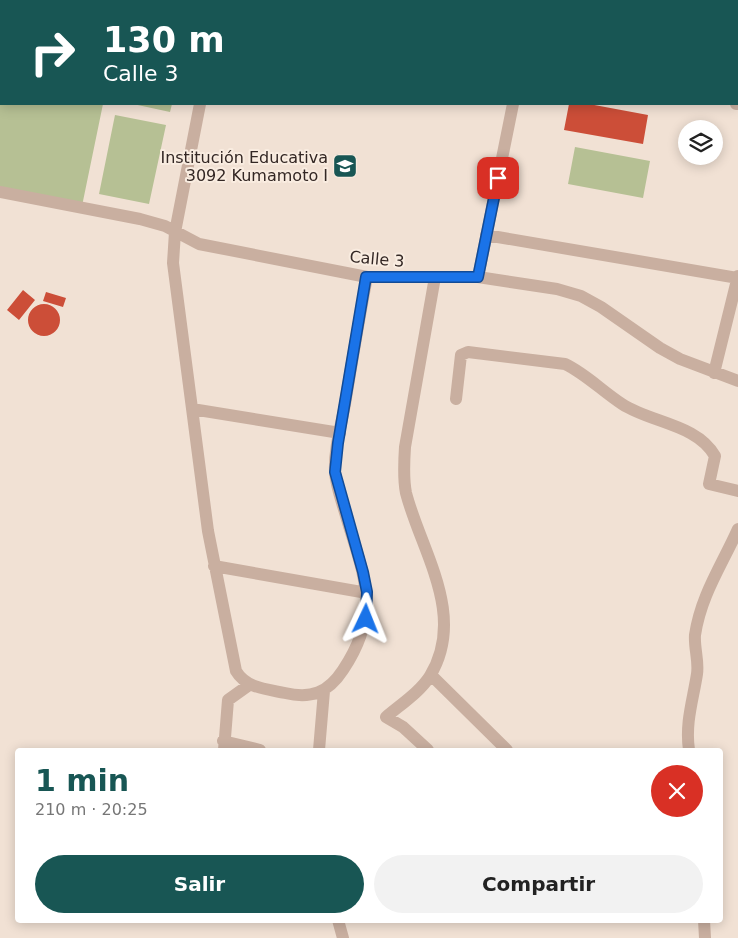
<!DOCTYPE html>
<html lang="es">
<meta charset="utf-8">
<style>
body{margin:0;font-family:"DejaVu Sans",sans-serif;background:#f2f2f2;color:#222;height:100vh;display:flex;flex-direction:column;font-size:19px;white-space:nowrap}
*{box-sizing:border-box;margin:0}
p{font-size:16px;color:#767676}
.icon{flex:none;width:28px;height:28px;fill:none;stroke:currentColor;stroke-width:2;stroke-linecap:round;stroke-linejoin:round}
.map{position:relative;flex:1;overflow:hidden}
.sheet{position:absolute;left:15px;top:748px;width:708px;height:175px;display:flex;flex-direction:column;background:#fff;border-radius:5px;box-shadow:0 2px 12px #0003}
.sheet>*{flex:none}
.hud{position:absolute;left:0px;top:0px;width:739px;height:105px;box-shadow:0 2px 12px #0003;background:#185654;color:#fff;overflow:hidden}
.tools{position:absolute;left:678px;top:120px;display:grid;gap:10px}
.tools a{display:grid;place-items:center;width:45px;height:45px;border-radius:50%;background:#fff;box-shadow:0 2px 12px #0003;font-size:25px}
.pin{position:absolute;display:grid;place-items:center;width:42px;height:42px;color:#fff;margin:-21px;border-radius:10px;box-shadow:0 2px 8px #0006}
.me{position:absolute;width:55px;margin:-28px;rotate:2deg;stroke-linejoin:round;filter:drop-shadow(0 0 4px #0008)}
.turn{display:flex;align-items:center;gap:18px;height:105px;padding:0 20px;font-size:22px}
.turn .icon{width:65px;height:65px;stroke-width:2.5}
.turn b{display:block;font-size:35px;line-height:42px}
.round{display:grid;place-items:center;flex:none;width:52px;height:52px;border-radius:26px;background:#f2f2f2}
.head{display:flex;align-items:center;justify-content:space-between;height:85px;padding:0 20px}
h1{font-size:30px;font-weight:700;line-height:38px;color:#185654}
.cta{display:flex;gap:10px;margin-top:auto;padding:10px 20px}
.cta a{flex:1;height:58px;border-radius:30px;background:#185654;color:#fff;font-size:20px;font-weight:700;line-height:58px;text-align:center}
.cta a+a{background:#f2f2f2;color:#222}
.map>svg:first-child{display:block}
.green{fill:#b6c094}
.building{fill:#cc4e38}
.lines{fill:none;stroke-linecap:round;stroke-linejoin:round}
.minor{stroke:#c9afa0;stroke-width:12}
.route-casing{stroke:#114b97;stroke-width:12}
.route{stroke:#1a73e8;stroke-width:9}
.labels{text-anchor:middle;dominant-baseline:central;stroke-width:4;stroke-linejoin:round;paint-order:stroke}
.poi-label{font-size:16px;fill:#332724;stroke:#f9ece0;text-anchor:end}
.street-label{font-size:16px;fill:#332724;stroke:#f9ece0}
</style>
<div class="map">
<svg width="738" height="938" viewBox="0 0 738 938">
<rect width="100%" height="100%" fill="#f1e1d4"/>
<!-- green -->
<path class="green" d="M0 0 94 1H1V104H103L82 206 0 188Z
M133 104H172L170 112Z
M115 115 166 125 149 204 99 194Z
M575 147 650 161 643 198 568 184Z"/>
<!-- building -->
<path class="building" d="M569 104H589L648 115 643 144 564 130Z
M23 290 35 300 19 320 7 310Z
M46 292 66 298 63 307 43 301Z
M28 320a16 16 0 1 1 32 0a16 16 0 1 1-32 0Z"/>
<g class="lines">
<!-- minor -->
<path class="minor" d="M192 0 198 1
M318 0 324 1
M50 1 51 0
M534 1V0
M584 1V0
M737 1V0
M738 79V80
M200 104 175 232 173 263 208 531 236 671C246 688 266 689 285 693 311 699 328 693 343 670 382 612 364 577 346 516 342 502 336 486 335 472 334 449 341 426 345 404 352 362 359 319 367 277
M736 104H738
M0 192 140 219 165 226 199 244 367 277H478L557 289 581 296 601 307 660 348 680 359 738 381
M486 235 738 278
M478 277 513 104
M714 373 738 276
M456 399 461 355 468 352 565 364C586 374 602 391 622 404 651 423 697 424 715 456L709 484 738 491
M192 409 340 433
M214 566 367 593
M431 675 507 750
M223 741 260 750
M224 750 228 700 249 685
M319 750 324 691
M428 750 403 727 386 717C400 705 420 692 430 676 467 615 421 551 406 493 403 478 404 462 405 447L435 277
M689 750C685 723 693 700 697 674 699 661 694 648 695 635 701 595 722 565 738 529
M338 920 343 938
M704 920 705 938"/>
</g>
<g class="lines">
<defs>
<path id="route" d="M366 619 367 592 363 572 335 472 338 443 366 277H478L498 178"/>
</defs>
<!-- route casing -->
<use href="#route" class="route-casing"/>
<!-- route -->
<use href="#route" class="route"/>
</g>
<!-- icons -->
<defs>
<symbol id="school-square" viewBox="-11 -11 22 22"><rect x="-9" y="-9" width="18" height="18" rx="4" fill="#185654" stroke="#f9ece0"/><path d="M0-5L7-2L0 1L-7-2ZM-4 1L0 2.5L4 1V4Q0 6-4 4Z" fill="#fff"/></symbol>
</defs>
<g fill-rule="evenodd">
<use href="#school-square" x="331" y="152" width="28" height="28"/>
</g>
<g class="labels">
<!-- poi labels -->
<g class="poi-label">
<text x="328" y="157">Institución Educativa<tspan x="328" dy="18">3092 Kumamoto I</tspan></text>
</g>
<!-- street labels -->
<g class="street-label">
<text transform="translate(377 259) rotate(5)">Calle 3</text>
</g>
</g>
</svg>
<div class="tools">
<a><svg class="icon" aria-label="layers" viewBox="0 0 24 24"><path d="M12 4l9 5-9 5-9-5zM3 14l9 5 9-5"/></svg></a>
</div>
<div class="pin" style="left:498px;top:178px;background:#d93025"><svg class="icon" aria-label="arrive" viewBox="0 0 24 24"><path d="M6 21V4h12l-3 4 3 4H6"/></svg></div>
<svg class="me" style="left:366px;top:619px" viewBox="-20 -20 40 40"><path d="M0-17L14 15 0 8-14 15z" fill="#1a73e8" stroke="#fff" stroke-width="4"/></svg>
<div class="hud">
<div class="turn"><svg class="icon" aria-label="right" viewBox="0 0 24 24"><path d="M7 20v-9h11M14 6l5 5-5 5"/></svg><div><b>130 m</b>Calle 3</div></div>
</div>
<section class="sheet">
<div class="head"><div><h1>1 min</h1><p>210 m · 20:25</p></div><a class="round" style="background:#d93025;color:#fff"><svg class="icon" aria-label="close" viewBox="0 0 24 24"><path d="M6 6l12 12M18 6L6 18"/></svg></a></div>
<div class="cta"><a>Salir</a><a>Compartir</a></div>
</section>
</div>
